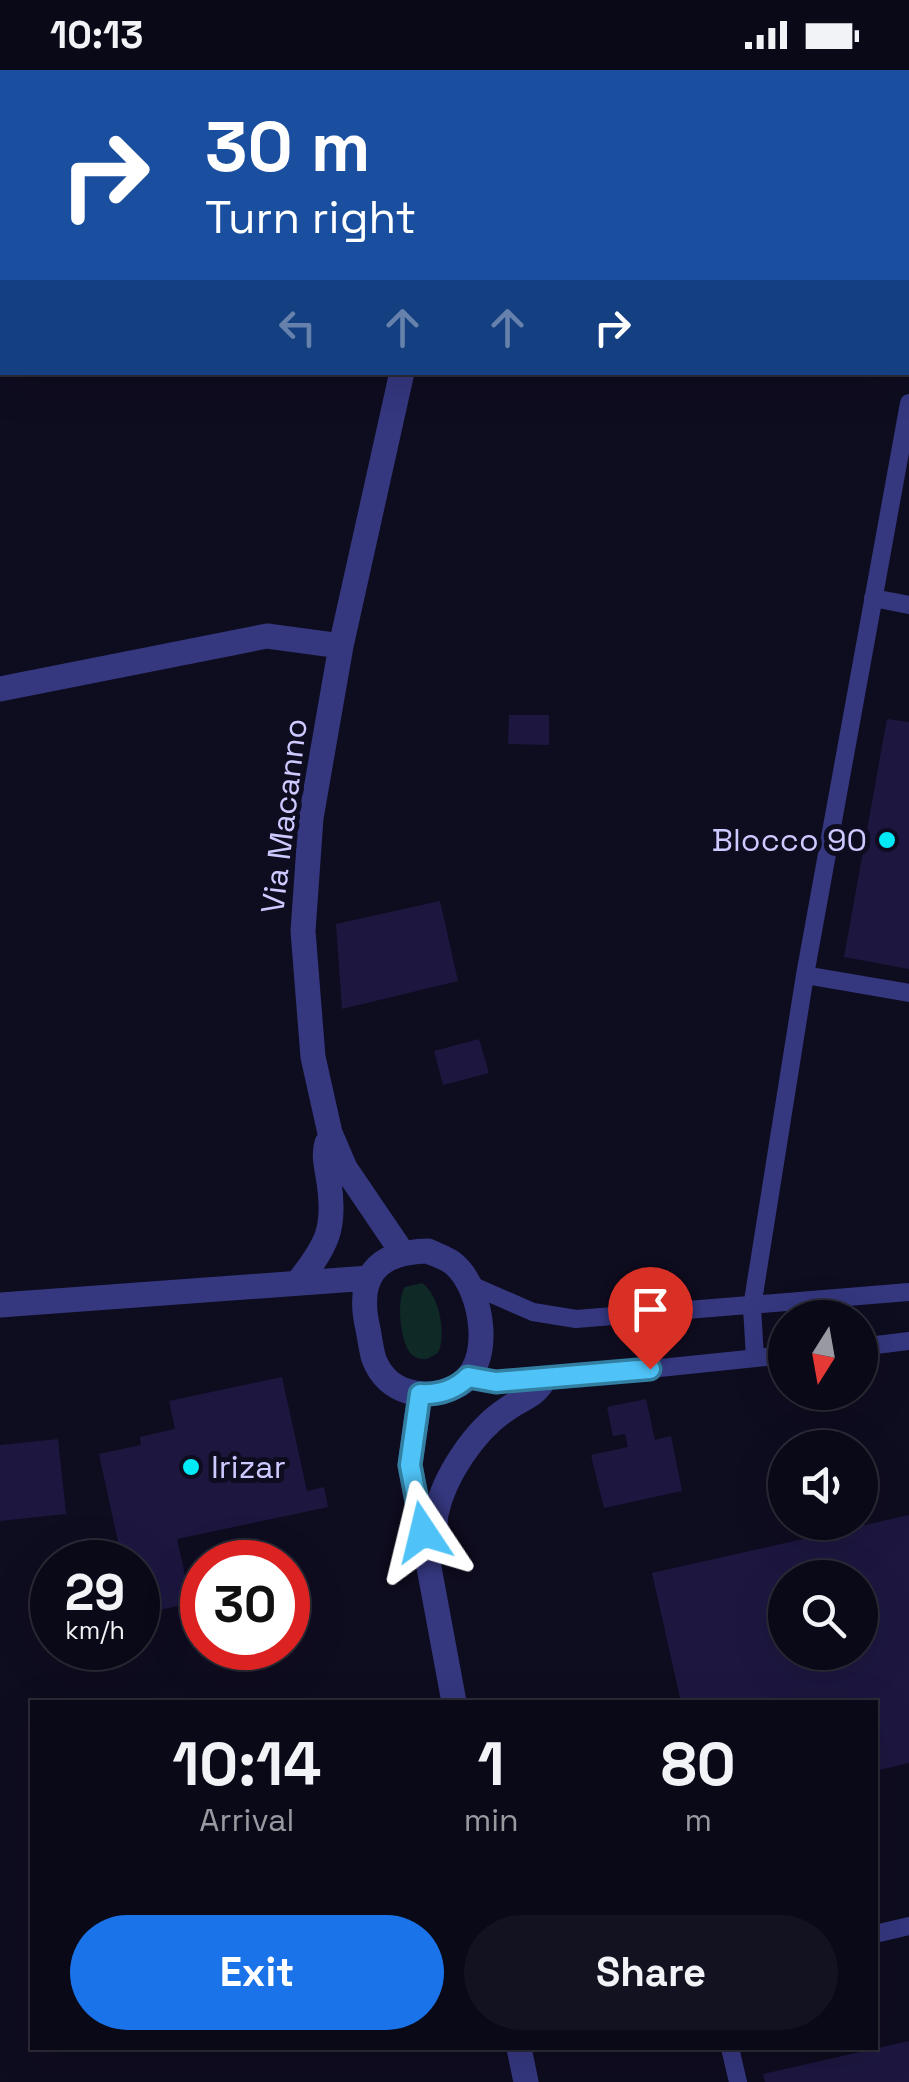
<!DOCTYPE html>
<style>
body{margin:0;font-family:"Space Grotesk",sans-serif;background:#131220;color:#f1f3f6;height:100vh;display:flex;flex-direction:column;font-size:38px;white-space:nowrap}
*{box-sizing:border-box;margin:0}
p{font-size:32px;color:#999aa1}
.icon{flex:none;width:55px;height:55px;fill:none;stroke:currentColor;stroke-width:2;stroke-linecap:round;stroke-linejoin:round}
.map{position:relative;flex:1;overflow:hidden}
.side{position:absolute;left:30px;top:1630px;width:848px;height:350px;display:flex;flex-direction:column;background:#0a0917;border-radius:0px;box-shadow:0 10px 40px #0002,0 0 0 2px #2a2a36}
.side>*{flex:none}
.hud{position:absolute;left:0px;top:0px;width:910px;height:305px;box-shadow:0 10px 40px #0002,0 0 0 2px #2a2a36;background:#1a4fa0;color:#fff;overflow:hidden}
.needle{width:65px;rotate:191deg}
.tools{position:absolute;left:768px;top:1230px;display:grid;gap:20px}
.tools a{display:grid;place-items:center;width:110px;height:110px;border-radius:50%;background:#0a0917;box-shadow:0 10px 40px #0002,0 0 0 2px #2a2a36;font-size:50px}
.speed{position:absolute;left:30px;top:1470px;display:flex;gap:20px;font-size:50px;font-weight:700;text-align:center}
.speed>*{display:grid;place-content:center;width:130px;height:130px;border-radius:50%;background:#0a0917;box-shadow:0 10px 40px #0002,0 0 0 2px #2a2a36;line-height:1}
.speed small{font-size:25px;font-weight:400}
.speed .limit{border:15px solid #d22;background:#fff;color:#111}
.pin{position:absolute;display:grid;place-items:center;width:85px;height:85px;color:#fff;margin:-102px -42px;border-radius:50% 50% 50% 0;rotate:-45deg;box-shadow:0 0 10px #0007}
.pin .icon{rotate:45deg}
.me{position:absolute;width:110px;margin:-55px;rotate:350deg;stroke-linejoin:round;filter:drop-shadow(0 0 8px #0008)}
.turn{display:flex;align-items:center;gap:35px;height:210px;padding:0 40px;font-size:45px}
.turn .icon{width:130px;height:130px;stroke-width:2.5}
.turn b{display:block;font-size:70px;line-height:85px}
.lanes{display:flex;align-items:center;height:95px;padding:0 40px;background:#0003;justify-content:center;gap:50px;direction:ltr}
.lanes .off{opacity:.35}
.eta{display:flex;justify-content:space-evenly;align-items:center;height:170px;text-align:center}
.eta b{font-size:60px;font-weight:700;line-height:70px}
.cta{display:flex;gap:20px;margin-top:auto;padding:20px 40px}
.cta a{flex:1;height:115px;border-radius:60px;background:#1a73e8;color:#fff;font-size:40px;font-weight:700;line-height:115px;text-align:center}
.cta a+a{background:#131220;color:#f1f3f6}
.status{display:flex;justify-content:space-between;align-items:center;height:70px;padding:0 50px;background:#0a0917;direction:ltr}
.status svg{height:28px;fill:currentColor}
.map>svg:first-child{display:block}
.green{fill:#0f2927}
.building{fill:#1d1740;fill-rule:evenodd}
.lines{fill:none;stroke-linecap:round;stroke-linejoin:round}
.lane{stroke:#35377f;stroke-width:18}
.street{stroke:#35377f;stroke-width:25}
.route-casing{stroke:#337fa1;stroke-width:25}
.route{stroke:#4fc3f7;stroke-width:18}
.poi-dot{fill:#00ebf5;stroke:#0e0c1f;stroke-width:4}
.labels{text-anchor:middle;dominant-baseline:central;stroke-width:10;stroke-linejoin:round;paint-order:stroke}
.street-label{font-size:32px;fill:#cdcaff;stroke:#0e0c1f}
.poi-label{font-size:32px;fill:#cdcaff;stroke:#0e0c1f;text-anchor:end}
</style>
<div class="status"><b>10:13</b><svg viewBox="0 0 49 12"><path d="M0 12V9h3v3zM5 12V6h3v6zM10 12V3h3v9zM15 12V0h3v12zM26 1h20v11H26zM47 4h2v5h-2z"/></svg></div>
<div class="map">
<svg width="909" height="2012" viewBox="0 0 909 2012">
<rect width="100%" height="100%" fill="#0e0c1f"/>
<!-- green -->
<path class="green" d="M422 1213C439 1224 447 1265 438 1283L427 1289C420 1289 417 1289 411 1284 400 1272 396 1229 405 1217Z"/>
<!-- building -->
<path class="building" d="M509 645H549V675L508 674Z
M887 649 909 652V899L844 887Z
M440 831 458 911 342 939 336 854Z
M479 969 489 1003 443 1015 434 981Z
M282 1307 307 1421 324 1417 328 1437 177 1469 191 1533 138 1545V1492H108L106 1484 120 1481 99 1384 141 1375 140 1367 175 1359 169 1331Z
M646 1329 655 1370 671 1366 682 1421 604 1438 591 1385 628 1377 625 1364 613 1366 607 1337Z
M58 1369 66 1444 0 1451V1375Z
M909 1445V1693L875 1701V1632H681L652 1503ZM785 1508H860V1582H785Z
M909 1971V2012H765L763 2004Z"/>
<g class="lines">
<!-- lane -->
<path class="lane" d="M873 528 909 535
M805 905 909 923
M471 1215 533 1242 576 1249 909 1222
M860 1277 909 1271
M755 1288 752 1237 805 905 909 333
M468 1307 496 1312 544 1310 785 1285
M875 1864 909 1856
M730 1978 738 2012"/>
<!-- street -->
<path class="street" d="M391 0V2
M0 97H2
M0 619 267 566 341 576
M428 1181C436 1185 448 1188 455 1195 483 1220 495 1296 457 1316 426 1332 387 1324 374 1289 371 1280 370 1269 368 1259 356 1208 375 1182 428 1181Z
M402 1182 345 1098 330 1063 313 987 303 861 311 748 341 576 402 302
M298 1212C327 1175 336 1159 329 1112 327 1098 323 1085 327 1073
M0 1235 369 1208
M420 1324 410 1395 454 1632
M439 1476C437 1466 434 1454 436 1444 444 1406 475 1360 507 1339 523 1327 532 1329 544 1310
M519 1978 526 2012"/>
</g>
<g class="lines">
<defs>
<path id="route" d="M423 1462 410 1395 420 1324C438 1325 455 1320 468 1307L496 1312 650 1299"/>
</defs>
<!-- route casing -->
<use href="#route" class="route-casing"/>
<!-- route -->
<use href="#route" class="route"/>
</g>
<!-- markers -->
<g class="poi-dot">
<circle cx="887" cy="770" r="10"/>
<circle cx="191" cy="1397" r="10"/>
</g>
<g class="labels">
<!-- street labels -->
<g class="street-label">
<text transform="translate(284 746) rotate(-83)">Via Macanno</text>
</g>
<!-- poi labels -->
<g class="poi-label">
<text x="867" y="770">Blocco 90</text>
<text x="211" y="1397" text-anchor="start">Irizar</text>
</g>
</g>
</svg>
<div class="tools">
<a><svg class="needle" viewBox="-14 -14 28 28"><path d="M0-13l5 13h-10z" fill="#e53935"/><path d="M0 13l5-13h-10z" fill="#999aa1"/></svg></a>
<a><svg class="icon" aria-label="sound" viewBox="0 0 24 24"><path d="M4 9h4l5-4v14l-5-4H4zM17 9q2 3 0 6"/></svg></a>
<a><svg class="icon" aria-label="search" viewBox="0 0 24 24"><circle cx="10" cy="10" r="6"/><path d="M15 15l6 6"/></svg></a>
</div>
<div class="speed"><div>29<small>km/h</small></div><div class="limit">30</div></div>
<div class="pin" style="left:650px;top:1299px;background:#d93025"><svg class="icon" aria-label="arrive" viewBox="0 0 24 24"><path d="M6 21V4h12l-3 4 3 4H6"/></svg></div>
<svg class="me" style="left:423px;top:1462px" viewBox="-20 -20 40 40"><path d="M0-17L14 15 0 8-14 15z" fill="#4fc3f7" stroke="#fff" stroke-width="4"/></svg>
<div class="hud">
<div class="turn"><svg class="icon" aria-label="right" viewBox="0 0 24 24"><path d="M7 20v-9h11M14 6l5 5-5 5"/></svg><div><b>30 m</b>Turn right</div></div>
<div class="lanes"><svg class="icon off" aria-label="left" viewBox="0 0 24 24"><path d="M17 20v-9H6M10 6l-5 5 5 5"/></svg><svg class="icon off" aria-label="ahead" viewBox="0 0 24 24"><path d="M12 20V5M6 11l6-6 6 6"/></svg><svg class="icon off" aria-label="ahead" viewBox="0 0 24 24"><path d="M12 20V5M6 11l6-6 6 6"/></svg><svg class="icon" aria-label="right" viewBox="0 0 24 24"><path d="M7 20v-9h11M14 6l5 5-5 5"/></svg></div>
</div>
<section class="side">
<div class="eta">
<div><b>10:14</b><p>Arrival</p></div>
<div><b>1</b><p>min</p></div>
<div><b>80</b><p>m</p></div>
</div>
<div class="cta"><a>Exit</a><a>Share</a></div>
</section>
</div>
